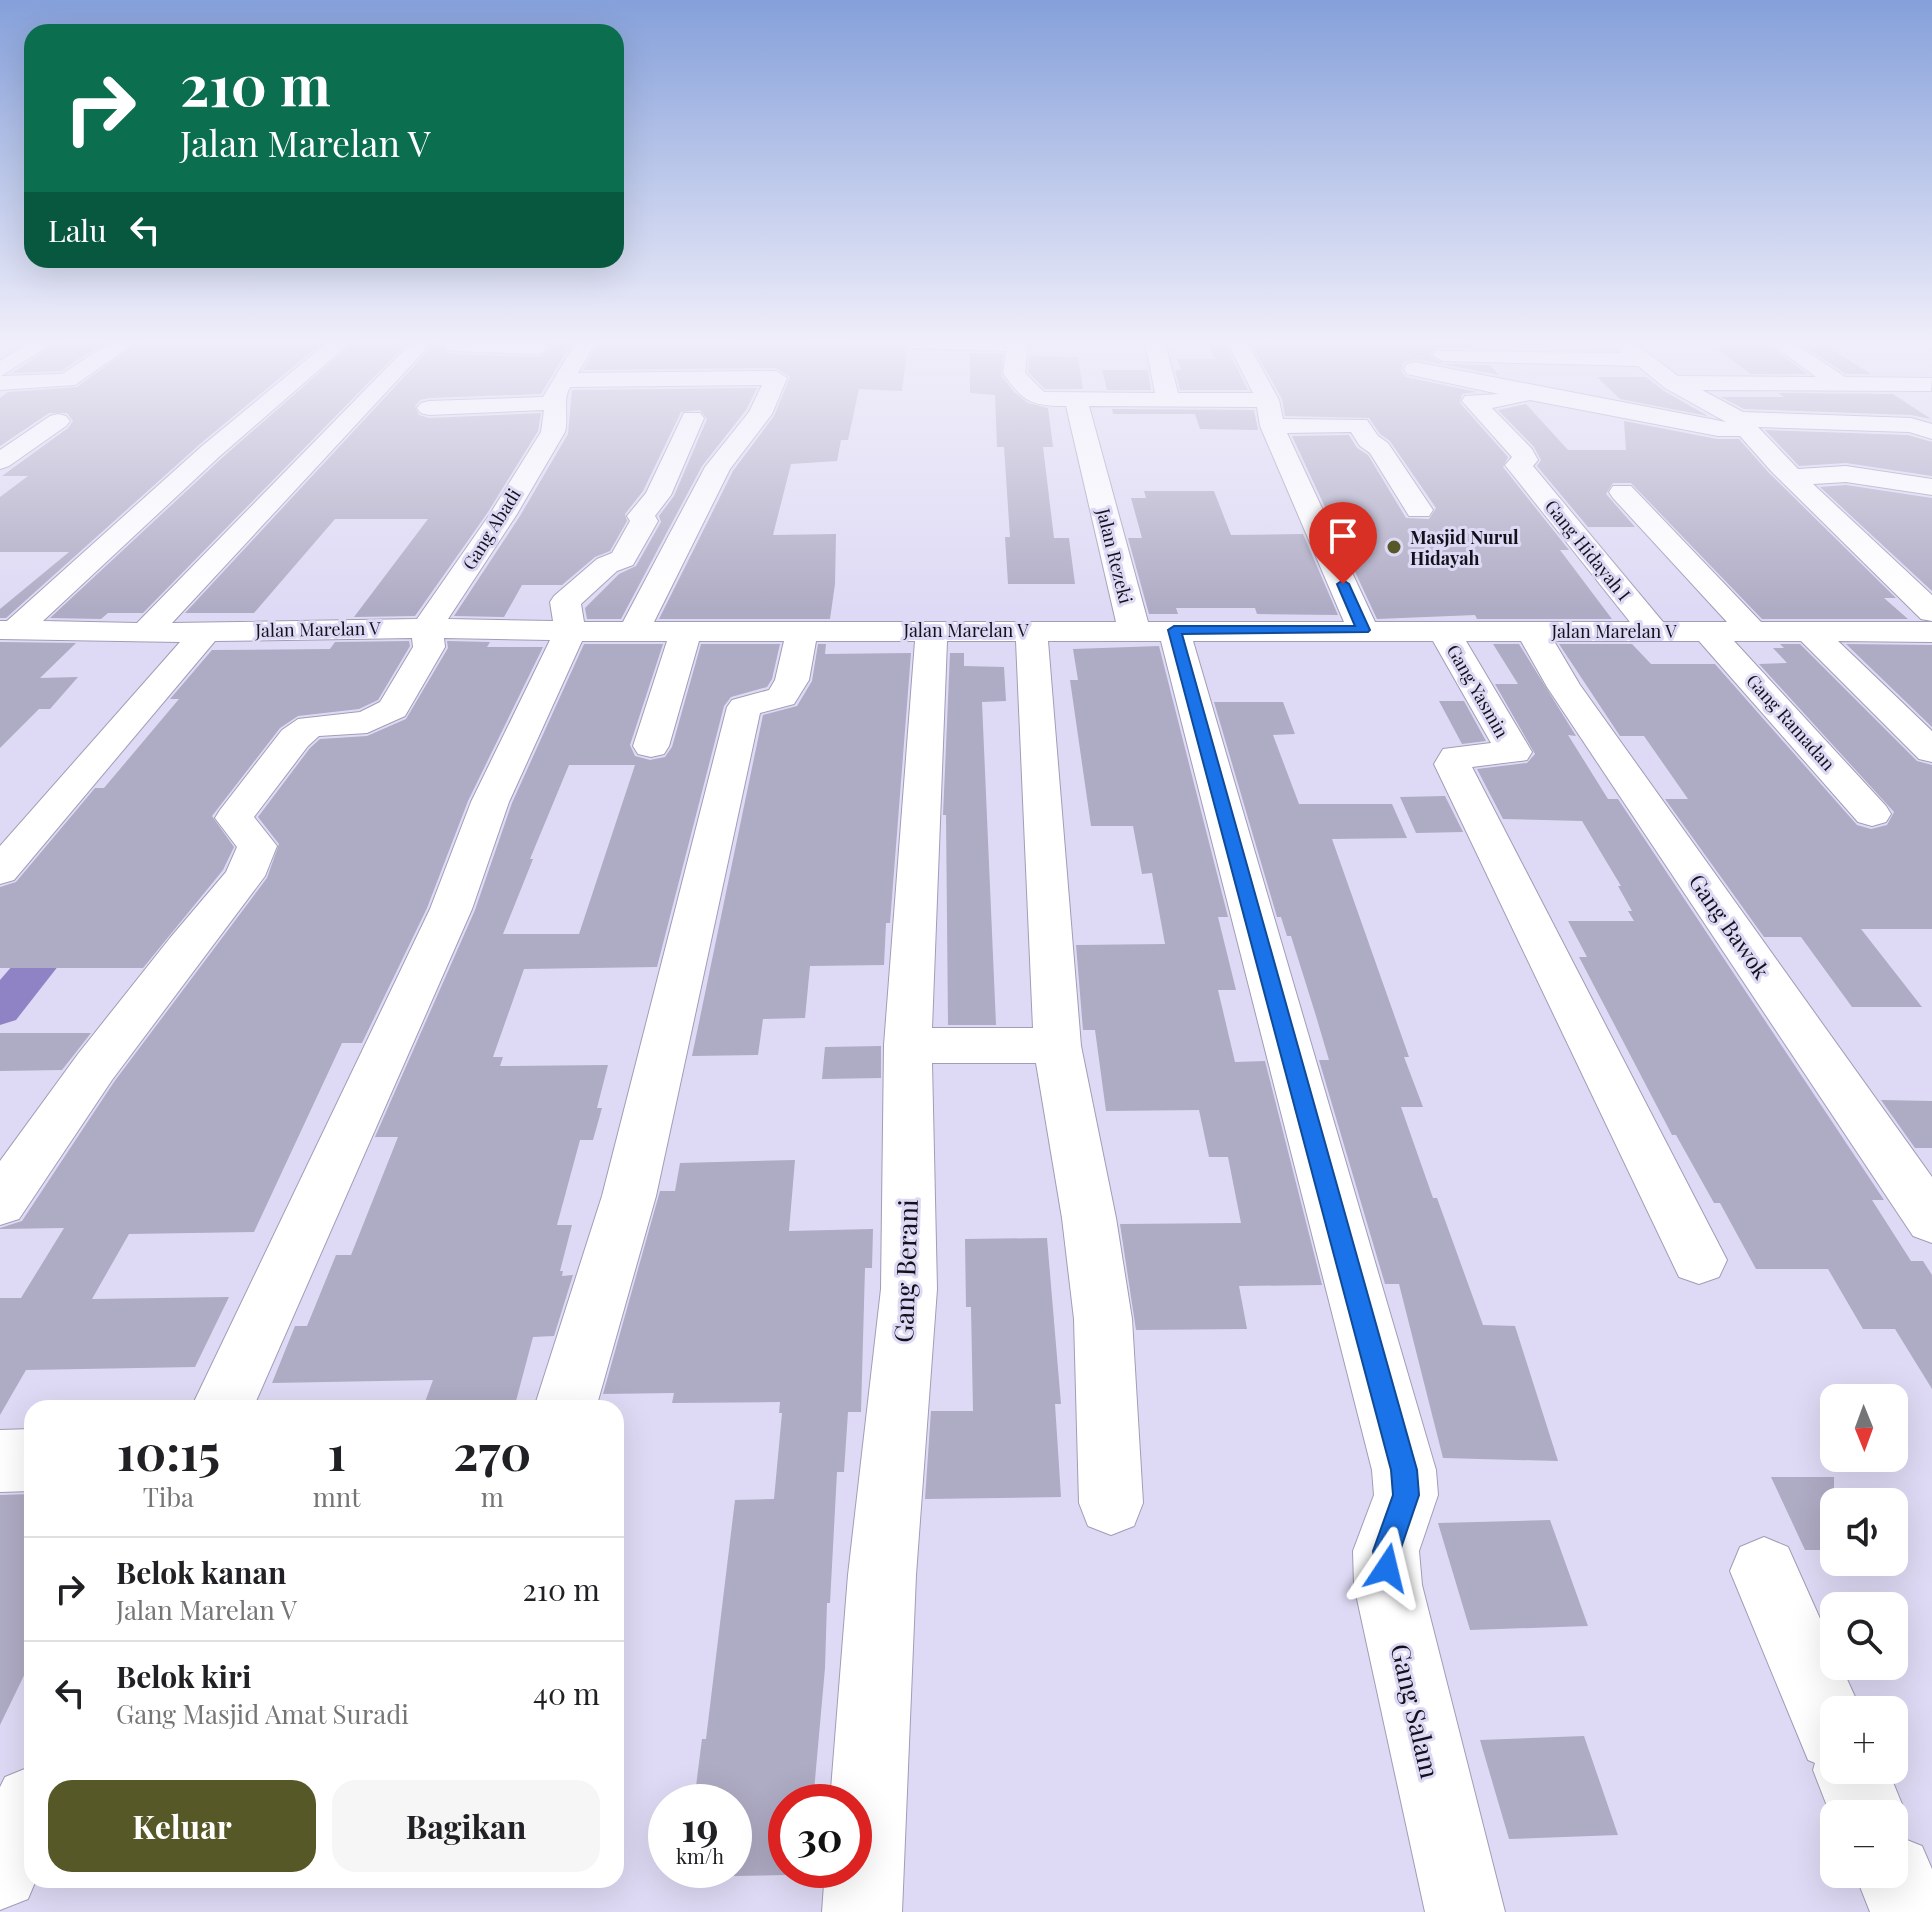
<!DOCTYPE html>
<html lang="id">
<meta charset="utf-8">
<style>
body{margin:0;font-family:"Playfair Display",serif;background:#f6f6f6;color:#202124;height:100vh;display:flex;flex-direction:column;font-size:30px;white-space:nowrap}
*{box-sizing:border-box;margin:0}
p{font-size:26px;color:#757577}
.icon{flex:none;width:44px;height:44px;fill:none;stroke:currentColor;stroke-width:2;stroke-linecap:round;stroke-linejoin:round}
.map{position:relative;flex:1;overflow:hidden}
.drawer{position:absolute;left:24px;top:1400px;width:600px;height:488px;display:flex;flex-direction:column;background:#fff;border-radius:24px;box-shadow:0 8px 32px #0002}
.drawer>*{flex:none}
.banner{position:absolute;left:24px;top:24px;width:600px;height:244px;border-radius:24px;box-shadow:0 8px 32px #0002;background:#0b6e4f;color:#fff;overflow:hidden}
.needle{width:52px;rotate:179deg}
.buttons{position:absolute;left:1820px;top:1384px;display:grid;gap:16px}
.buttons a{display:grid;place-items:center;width:88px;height:88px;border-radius:16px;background:#fff;box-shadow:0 8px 32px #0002;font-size:40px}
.speed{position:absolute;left:648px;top:1784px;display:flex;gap:16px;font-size:40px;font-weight:700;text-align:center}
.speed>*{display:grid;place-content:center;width:104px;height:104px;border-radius:50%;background:#fff;box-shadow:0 8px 32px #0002;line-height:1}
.speed small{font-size:20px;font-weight:400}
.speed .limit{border:12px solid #d22;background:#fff;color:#111}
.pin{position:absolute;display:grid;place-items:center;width:68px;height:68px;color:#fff;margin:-82px -34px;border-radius:50% 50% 50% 0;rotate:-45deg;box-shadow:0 0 8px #0007}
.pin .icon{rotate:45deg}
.me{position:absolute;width:88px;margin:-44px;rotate:10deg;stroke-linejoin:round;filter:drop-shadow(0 0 6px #0008)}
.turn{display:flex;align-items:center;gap:28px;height:168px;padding:0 24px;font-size:36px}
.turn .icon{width:104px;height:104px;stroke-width:2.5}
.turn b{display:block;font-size:56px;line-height:68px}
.then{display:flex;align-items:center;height:76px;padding:0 24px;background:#0003;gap:16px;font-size:30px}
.eta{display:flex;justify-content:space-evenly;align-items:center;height:136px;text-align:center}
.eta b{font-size:48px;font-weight:700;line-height:56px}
.action{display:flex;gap:16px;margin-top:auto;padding:16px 24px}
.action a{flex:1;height:92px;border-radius:24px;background:#565927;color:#fff;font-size:32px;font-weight:700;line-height:92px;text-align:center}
.action a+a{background:#f6f6f6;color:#202124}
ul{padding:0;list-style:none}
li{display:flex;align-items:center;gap:24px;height:104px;padding:0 24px;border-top:2px solid #e0e0e0}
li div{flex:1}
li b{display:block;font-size:30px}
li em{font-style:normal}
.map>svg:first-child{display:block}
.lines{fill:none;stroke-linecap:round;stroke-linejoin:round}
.canal{fill:#9083c5;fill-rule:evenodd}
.building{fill:#aeabc4;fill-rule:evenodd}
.minor-casing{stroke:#a19db7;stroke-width:2}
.minor{fill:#fff;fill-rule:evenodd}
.route{fill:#1a73e8;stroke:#114b97;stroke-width:2}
.poi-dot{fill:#565927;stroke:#dedaf5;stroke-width:3}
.labels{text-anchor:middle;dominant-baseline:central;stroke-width:6;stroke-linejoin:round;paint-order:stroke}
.far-street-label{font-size:18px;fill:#13121b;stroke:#dedaf5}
.far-poi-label{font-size:18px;font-weight:bold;fill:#13121b;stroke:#dedaf5;text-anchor:start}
.street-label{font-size:22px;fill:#13121b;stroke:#dedaf5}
.near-street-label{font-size:26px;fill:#13121b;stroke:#dedaf5}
</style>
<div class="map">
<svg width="1932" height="1912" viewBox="0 0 1932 1912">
<rect width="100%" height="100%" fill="#dedaf5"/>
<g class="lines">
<!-- canal -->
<path class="canal" d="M71 910 85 914 91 924 16 1020 0 1025V980L57 914Z"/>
</g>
<!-- building -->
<path class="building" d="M59 342H105L61 371 12 373Z
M139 342H323L200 444 6 618H0V609L69 552H0V497L28 476H2L68 428 73 421 67 413H49L0 446V398L8 392 77 387Z
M354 342H408L143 613H108L101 619 50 618 222 458Z
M428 342H442L445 352 453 354 539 357 552 348 546 342H572L541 394 429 398 420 400 415 406 419 415 429 418 541 413 538 431 488 512 415 616 354 617 428 519H335L254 613H185L430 349Z
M599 342H737L735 347H804L806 342H844L899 344 907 349 902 391 859 389 848 440H841L837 461 791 464 773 535 836 534 835 584 830 619H659L733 471 774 416 790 377 776 368 583 370Z
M1468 342 1474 348H1436L1429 355 1443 364 1490 365 1499 375 1416 359 1404 362 1401 371 1406 377 1477 392 1462 394 1460 403 1508 457 1503 467 1569 550H1560L1612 619H1477L1475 615 1377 619 1292 436 1349 435 1357 448 1368 455 1406 518 1429 519 1436 508 1390 441 1380 434 1369 418 1285 416 1282 399 1251 343Z
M1208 343H1224L1248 390H1180L1175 370H1181L1177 359H1215Z
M1714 347H1771L1807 374H1751Z
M1806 347H1828L1871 374H1846Z
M970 353 1003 354 1001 375 1014 392 1028 403 1048 408 1053 447H1043L1054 538H1069L1075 584H1008L1005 537H1010L1004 447H997L995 395 970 393Z
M1030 356 1078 357 1083 389H1045L1028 372Z
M1102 370H1148L1151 390H1107Z
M1597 377H1646L1664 391 1708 416 1620 399Z
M757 388 746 410 702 466 621 619H587L585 608 619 574 636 566 661 522 659 516 674 496 707 419 700 410 681 412 643 491 625 514 627 521 610 551 595 557 562 585H522L504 617 454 616 520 516 568 434 572 390Z
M1778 393 1893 394 1931 419 1911 415 1744 409 1721 397H1784Z
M1526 404 1568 450H1626L1624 421 1717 439H1739L1769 473 1896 598H1884L1908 619H1762L1631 483H1613L1606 494 1635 527H1588L1537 466 1541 460 1534 447 1498 410Z
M1112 409 1254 410 1258 430 1200 429 1195 414H1113Z
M1765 430 1908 435 1932 442V476L1846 463 1799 466Z
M1846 485 1932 498V591L1820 487Z
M1144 491H1214L1231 535 1303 534 1338 615 1257 614 1255 608H1176L1178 614H1149L1128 538H1142L1131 498H1146Z
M409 641 410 646 378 700 359 709 298 716 280 728 212 816 234 847 223 870 143 968H0V887L16 882 95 788H104L179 699H170L212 650 330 649 335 642Z
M447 641 490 642 487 647H543L468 801 427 908 362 1043H342L254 1232 129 1234 92 1299 229 1297 195 1367 26 1370 0 1415V1298H21L64 1228 0 1229V1228L22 1221 114 1082 267 878 279 844 258 817 310 748 320 739 367 736 406 719 448 648Z
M0 642 76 643 40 678 78 677 50 709H39L0 748Z
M584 644H663L630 745 635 756 650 760 665 757 672 747 701 644H780L772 679 767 687 731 697 724 706 657 967 524 969 493 1057H503L500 1066 608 1065 597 1108H602L593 1140H580L557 1225H572L560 1271H563L562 1276 573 1275 554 1336 533 1337 516 1401 425 1402 433 1380 272 1383 295 1326H307L336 1255H351L398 1137H375L475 910 512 803ZM569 765H635L579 934H503L533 859H530Z
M818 644H826L825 654 911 653 890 923H886L884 965 810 966 805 1018 763 1019 758 1055 692 1056 763 715 797 706 812 681Z
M1493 644H1519L1576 736 1568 735 1608 799H1618L1884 1200H1872L1911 1261H1923L1932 1275V1389L1895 1329H1863L1828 1269H1756L1720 1203H1714L1676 1135H1672L1579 957H1587L1568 921H1634L1628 911H1632L1618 886H1621L1582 821 1503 819 1477 769 1527 763 1535 754 1495 684H1518Z
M1559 644H1632L1651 664H1715L1857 825 1871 829 1887 825 1894 812 1759 664 1787 663 1773 648H1784L1780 644H1800L1917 761 1932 765V929H1861L1922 1007H1852L1801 937H1764L1665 799H1688L1644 736H1620Z
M1846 644 1932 645V727Z
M1159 646 1228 917H1218L1236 990H1218L1235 1062 1265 1061 1322 1285 1239 1286 1247 1329 1136 1330 1120 1224 1241 1223 1228 1157H1209L1199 1110 1106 1111 1095 1030H1083L1076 945 1165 944 1152 873 1142 874 1133 826H1091L1070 680H1078L1073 649Z
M950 653H964V666L1004 667 1006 701 982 702 996 1025H948L946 815H943Z
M1439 701H1464L1486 741 1462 744Z
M1214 702H1283L1295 734 1273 735 1299 804H1392L1407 838 1332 839 1409 1057H1404L1423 1107H1401L1433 1198H1437L1483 1325 1515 1326 1558 1461 1443 1458 1399 1284H1385L1319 1060H1329L1316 1016 1291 936H1287L1281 917H1277Z
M1445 796 1463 832 1416 833 1400 797Z
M0 1033H91L62 1070 0 1071Z
M881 1046V1078L822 1079 825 1047Z
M1881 1100 1932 1101V1148H1915Z
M795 1160 789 1231 873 1229 872 1268H865L861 1412H848L844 1472H837L830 1603H827L825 1668 813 1802H786V1875L734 1876V1802H694L702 1739H706L735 1500 774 1499 782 1413H779L780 1402 672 1403 674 1393 603 1394 660 1191H675L680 1163Z
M1047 1238 1061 1404H1055L1061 1497 925 1499 931 1411H973L971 1307H966L965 1239Z
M1771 1477H1834V1550H1805Z
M32 1494V1659L0 1725V1495Z
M1550 1520 1588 1626 1470 1630 1438 1523Z
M1584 1736 1618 1835 1509 1839 1480 1740Z"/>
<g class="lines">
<defs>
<path id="minor" d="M30 342H55L1 376 62 374 111 342H136L75 385 0 390V361Z
M328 342H351L220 456 43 621 137 623 412 342 425 343 428 347 172 623 417 619 490 514 541 432 544 410 429 415 421 413 417 408 421 403 429 401 543 397 576 342H596L578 373 776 371 787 378 772 414 730 469 654 622H1116L1066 406C1031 406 1023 402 1003 373L1006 351 911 348 901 342H1028L1025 373 1044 392 1155 393 1145 342H1165L1178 393H1253L1227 342H1247L1279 400 1283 419 1367 420 1378 436 1388 443 1433 510 1429 516H1409L1370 453 1360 446 1351 432 1287 433 1375 622H1630L1509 470 1505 465 1512 457 1462 401 1465 396 1499 394 1407 374 1404 369 1407 364 1415 362 1726 422 1665 388 1638 366 1443 361 1432 355 1436 351 1621 353 1610 342H1633L1678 376 1816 377 1769 342H1793L1845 377 1932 378 1931 391 1702 390 1743 412 1911 418 1932 424V439L1909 432 1758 427 1798 469 1846 466 1932 479V495L1846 482 1813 484 1932 595V621L1921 619 1771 471 1740 436H1718L1530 400 1492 408 1532 449 1538 460 1533 466 1663 622H1727L1613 498 1609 492 1613 486H1631L1761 622H1932V642L1838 641 1932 731V762L1919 759 1801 641H1734L1886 806 1891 814 1886 822 1872 826 1858 822 1699 641H1554L1580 685 1932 1177V1243L1913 1236 1547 687 1521 641H1466L1532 752 1527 760 1472 767 1727 1260 1719 1277 1699 1284 1679 1277 1434 764 1443 749 1491 743 1433 641H1193L1436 1470 1438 1495 1419 1551 1422 1585 1505 1912H1425L1354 1585 1353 1551 1374 1495 1372 1470 1161 641H1048L1081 1046 1116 1218 1132 1319 1143 1503 1134 1526 1111 1535 1088 1526 1079 1503 1074 1319 1062 1218 1036 1063H932L937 1289 916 1575 902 1912H822L825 1870H854V1802H830L848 1575 881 1289 884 1045 915 641H816L809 680 794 704 760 713 656 1196 596 1408H534L602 1196 727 707 732 700 769 690 775 680 784 641H699L669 746 664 754 651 757 638 754 633 746 667 641H582L509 802 472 909 253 1408H191L430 909 471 802 550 640 444 638 445 647 405 716 367 733 319 736 308 746 254 817 277 846 265 876 112 1080 19 1219 0 1225V1161L78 1054 170 938 226 872 237 847 215 818 220 810 282 730 298 719 360 712 380 702 413 647 412 638 215 641 14 880 0 884V846L180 642 0 639V621H7L202 446ZM762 385 749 412 705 467 623 622H584L581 604 617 571 633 565 658 521 655 516 671 495 704 418 700 413H684L646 493 627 516 630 521 612 553 597 559 554 596 550 602 553 621 448 619 517 514 565 432C569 417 562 400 570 387ZM1089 406 1257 407 1260 426 1344 622H1148ZM947 641H1016L1033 1028H932Z
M445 342H541L549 348 539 354 453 351 446 349Z
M58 414 66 416 70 421 66 426 9 466 0 469V450L50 416Z
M32 1429V1491L0 1492V1430Z
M1764 1537 1788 1547 1834 1650V1666H1841L1861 1710H1834V1770H1888L1906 1814 1897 1836 1922 1846 1932 1869V1912H1870L1855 1874H1894V1814H1834V1824L1813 1770 1815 1763 1808 1760 1730 1571 1740 1547Z
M32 1766V1880H36L28 1899 0 1910V1787L5 1777Z"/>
</defs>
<!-- minor casing -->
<use href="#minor" class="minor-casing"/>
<!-- minor -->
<use href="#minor" class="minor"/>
</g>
<!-- sky -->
<linearGradient id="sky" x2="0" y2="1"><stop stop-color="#85a0da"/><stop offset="0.56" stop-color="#f0eefa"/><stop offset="1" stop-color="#f0eefa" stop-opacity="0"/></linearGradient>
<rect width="1932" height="610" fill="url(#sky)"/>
<!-- route -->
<path class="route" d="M1343 580 1349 584 1370 630 1368 632 1182 634 1417 1470 1419 1495 1400 1551 1401 1568 1397 1578 1387 1582 1377 1578 1373 1551 1393 1495 1391 1470 1168 630 1174 626H1355L1337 584Z"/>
<!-- markers -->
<circle class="poi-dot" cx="1394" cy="547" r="8"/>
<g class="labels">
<!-- far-street labels -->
<g class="far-street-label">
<text transform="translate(491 529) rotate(-58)">Gang Abadi</text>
<text transform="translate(1588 550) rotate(51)">Gang Hidayah I</text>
<text transform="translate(1115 556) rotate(76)">Jalan Rezeki</text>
<text transform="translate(318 629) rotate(-1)">Jalan Marelan V</text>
<text x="966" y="630">Jalan Marelan V</text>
<text x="1614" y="631">Jalan Marelan V</text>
<text transform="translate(1478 691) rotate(60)">Gang Yasmin</text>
<text transform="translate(1791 722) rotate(48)">Gang Ramadan</text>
</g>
<!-- far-poi labels -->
<g class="far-poi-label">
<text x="1410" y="537">Masjid Nurul<tspan x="1410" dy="21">Hidayah</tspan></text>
</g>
<!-- street labels -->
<g class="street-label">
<text transform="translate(1730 926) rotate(55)">Gang Bawok</text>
</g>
<!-- near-street labels -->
<g class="near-street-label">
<text transform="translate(905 1271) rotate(-88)">Gang Berani</text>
<text transform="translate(1416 1711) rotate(77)">Gang Salam</text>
</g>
</g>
</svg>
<div class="buttons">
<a><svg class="needle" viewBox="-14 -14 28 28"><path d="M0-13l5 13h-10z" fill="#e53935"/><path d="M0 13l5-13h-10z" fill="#757577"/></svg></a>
<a><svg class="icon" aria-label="sound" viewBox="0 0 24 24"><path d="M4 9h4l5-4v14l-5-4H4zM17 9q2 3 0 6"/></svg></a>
<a><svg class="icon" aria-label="search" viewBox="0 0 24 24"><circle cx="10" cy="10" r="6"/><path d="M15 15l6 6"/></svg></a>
<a>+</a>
<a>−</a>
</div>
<div class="speed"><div>19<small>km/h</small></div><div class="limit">30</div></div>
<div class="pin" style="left:1343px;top:584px;background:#d93025"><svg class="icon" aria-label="arrive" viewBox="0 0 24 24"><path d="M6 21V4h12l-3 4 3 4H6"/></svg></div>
<svg class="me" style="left:1387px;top:1568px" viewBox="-20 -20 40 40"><path d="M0-17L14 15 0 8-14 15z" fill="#1a73e8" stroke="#fff" stroke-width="4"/></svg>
<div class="banner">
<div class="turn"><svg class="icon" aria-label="right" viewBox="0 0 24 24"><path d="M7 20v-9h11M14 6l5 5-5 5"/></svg><div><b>210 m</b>Jalan Marelan V</div></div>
<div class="then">Lalu<svg class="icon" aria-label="left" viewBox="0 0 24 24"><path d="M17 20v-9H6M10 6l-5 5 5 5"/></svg></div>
</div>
<section class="drawer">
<div class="eta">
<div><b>10:15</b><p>Tiba</p></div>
<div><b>1</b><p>mnt</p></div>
<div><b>270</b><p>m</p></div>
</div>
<ul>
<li><svg class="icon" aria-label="right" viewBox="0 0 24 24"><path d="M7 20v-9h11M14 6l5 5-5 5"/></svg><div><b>Belok kanan</b><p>Jalan Marelan V</p></div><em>210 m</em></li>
<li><svg class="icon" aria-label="left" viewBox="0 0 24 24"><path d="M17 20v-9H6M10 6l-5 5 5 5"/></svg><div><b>Belok kiri</b><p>Gang Masjid Amat Suradi</p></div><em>40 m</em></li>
</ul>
<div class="action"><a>Keluar</a><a>Bagikan</a></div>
</section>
</div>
